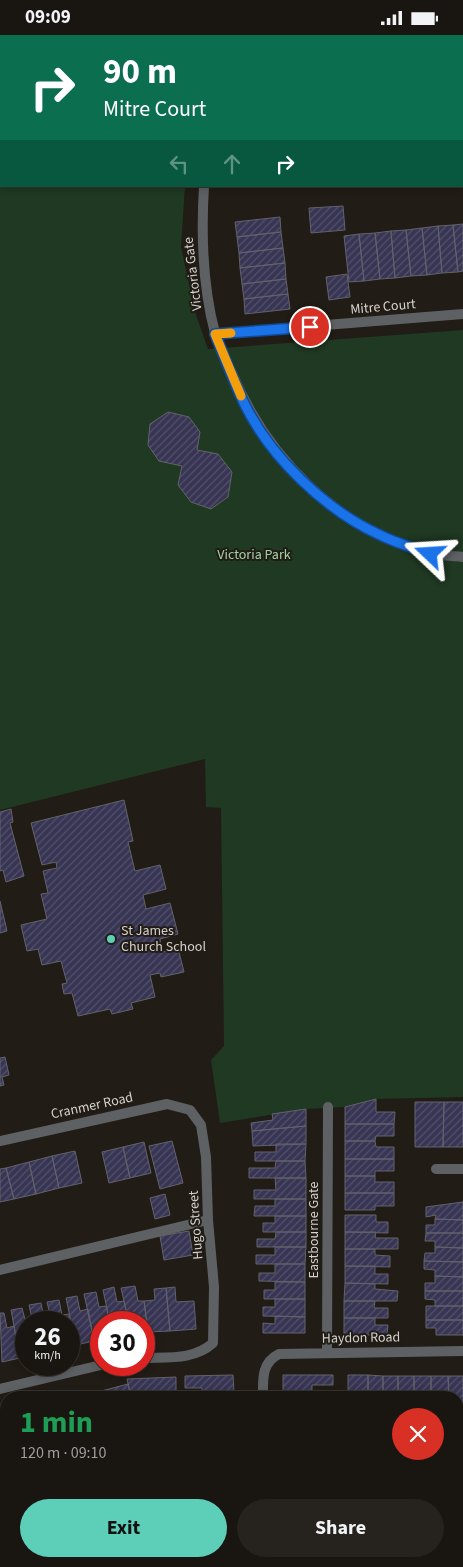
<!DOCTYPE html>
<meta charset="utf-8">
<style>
body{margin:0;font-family:"Source Sans 3",sans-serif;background:#26221e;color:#f1f3f6;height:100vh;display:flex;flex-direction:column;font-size:19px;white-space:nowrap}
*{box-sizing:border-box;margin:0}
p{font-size:16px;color:#9f9f9f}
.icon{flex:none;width:28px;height:28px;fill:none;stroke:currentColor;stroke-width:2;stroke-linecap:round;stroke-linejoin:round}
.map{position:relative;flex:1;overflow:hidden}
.side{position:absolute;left:0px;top:1356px;width:464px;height:176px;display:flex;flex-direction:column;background:#191510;border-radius:20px 20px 0 0;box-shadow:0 2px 8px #0003,0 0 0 1px #373430}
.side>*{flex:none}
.guide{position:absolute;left:0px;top:0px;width:464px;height:152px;box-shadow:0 2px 8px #0003,0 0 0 1px #373430;background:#0b6e4f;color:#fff;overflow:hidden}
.speed{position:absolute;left:15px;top:1276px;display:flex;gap:10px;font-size:25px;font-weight:700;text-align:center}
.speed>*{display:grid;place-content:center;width:65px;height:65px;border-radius:50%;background:#191510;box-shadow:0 2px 8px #0003,0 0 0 1px #373430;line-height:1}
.speed small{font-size:12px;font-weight:400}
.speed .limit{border:8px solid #d22;background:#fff;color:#111}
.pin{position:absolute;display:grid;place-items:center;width:42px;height:42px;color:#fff;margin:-21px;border:2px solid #fff;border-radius:50%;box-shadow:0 1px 5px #0007}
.me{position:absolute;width:55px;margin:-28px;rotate:290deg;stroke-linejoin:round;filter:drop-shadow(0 0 4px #0008)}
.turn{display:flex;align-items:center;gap:18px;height:105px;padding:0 20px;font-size:22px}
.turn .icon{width:65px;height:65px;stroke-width:2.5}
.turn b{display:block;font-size:35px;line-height:42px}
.lanes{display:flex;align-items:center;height:48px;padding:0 20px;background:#0003;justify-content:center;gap:25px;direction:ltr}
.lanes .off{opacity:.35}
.round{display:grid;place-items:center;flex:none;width:52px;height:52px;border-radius:26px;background:#26221e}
.head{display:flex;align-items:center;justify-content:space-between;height:85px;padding:0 20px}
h1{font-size:30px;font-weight:700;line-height:38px;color:#1e9e55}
.button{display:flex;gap:10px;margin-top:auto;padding:10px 20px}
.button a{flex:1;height:58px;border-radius:30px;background:#5dceb8;color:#111;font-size:20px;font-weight:700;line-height:58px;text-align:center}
.button a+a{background:#26221e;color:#f1f3f6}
.status{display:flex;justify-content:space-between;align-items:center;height:35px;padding:0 25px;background:#191510;direction:ltr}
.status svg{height:14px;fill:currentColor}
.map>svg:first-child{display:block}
.green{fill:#1f3922}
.building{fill:url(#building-hatch);stroke:#62626b}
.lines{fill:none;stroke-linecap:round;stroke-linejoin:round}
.lane{stroke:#5e6164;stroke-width:10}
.street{stroke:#5e6164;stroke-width:10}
.route-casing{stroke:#114b97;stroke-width:12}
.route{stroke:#1a73e8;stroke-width:9}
.slow{stroke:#f59e0b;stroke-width:9}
.poi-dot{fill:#5dceb8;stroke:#211c15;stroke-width:2}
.labels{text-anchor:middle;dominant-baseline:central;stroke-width:4;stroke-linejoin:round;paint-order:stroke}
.street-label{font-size:14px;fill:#d5d1cd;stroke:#211c15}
.park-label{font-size:14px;fill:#a1d3a5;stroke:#211c15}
.poi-label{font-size:14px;fill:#d5d1cd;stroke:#211c15;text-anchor:start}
</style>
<div class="status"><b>09:09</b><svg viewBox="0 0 49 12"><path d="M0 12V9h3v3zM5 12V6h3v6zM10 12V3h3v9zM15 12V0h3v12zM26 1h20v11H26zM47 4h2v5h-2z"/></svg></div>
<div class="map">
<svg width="463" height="1532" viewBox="0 0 463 1532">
<defs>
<pattern id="building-hatch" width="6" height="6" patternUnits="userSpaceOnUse" patternTransform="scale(1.25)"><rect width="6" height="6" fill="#383554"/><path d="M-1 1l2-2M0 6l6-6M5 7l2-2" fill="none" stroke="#54516b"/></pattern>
</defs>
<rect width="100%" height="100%" fill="#211c15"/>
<!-- green -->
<path class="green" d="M0 0H195L1 1V151H185L181 212 195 277 208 314 463 295V1062L376 1064 345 1072 306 1074 220 1088 211 1025 224 1011 221 773 206 772 205 724 0 775Z"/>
<!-- building -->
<path class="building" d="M343 171 345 195 311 198 309 173Z
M280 182 281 197 237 202 235 187Z
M463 189V236L458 237 453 190Z
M453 190 458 237 442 238 438 191Z
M438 191 442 238 427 240 422 193Z
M422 193 427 240 411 241 406 195Z
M406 195 411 241 395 243 391 196Z
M391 196 395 243 380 244 375 198Z
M281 197 283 213 239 218 237 202Z
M375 198 380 244 364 246 359 199Z
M359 199 364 246 349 247 344 201Z
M283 213 285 228 240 233 239 218Z
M285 228 286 244 242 249 240 233Z
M347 239 350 262 329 265 326 242Z
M286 244 288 259 244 264 242 249Z
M288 259 290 274 245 279 244 264Z
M168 377 189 382 200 397 197 415 218 419 232 437 228 462 211 474 191 467 178 450 182 431 159 426 148 410 150 389Z
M124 765 133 806 128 807 135 836 160 830 166 854 143 860 146 874 170 868 178 899 160 904 162 917 178 913 184 937 161 942 160 938 150 940 155 962 131 968 133 974 112 979 110 974 78 981 72 958 64 959 62 949 67 948 61 926 42 930 38 914 27 916 21 890 47 884 41 859 48 858 43 836 57 833 56 827 42 830 31 788Z
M11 774 13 787 10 788 24 841 6 847 3 835 0 836V777Z
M0 866 7 896 0 898Z
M5 1022 9 1040 2 1042 4 1050 0 1051V1023Z
M376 1064V1077H395L394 1089H345V1072Z
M415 1067H444L443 1112H415Z
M444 1067H463V1112H443Z
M306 1074V1091L252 1096 251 1088 273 1085 272 1079Z
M345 1089H394V1101H376L375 1106H345Z
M306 1091V1109L253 1111 252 1096Z
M172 1106 183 1148 160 1154 149 1111Z
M345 1106H375L376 1112H394V1124H345Z
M144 1107 151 1138 130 1143 123 1112Z
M276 1109H306L305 1126H255V1117H276Z
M123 1112 130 1143 109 1148 102 1117Z
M75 1116 82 1148 59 1153 52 1121Z
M52 1121 59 1153 36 1159 29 1127Z
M345 1124H394V1136H375V1141H345Z
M276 1126H305L306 1143H249V1133H275Z
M29 1127 36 1159 14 1164 6 1133Z
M6 1133 14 1164 0 1167V1134Z
M345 1141H375V1147H394V1158H345Z
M275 1143H306V1164H254V1155H276Z
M345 1158H394V1171H375V1175H345Z
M165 1159 170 1180 155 1184 150 1163Z
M275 1164H306V1181H254L255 1171H275Z
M463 1167V1185L435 1184 436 1180 426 1182V1172Z
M345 1180H376V1187H388V1198L345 1197Z
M275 1181H306V1197H263V1188H275Z
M435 1184 463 1185V1198H426V1190H435Z
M189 1196 193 1220 164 1225 160 1201Z
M276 1197H306V1212H257V1204H275Z
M345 1197H376L375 1203H398V1214H345Z
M426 1198H463V1213L435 1212V1206H425Z
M275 1212H306L305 1229H256V1220H275Z
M435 1212 463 1213V1227L424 1226 425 1218H435Z
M345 1214H375V1220L390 1221V1232L345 1231Z
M424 1226 463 1227V1242L435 1241V1235L424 1234Z
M275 1229H305V1247L259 1246V1238H275Z
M345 1231H375V1239H388V1249L345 1248Z
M435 1241 463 1242V1256H425V1248H435Z
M275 1247H305V1264H264V1255H275Z
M345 1248 375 1249V1254L398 1256 397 1266H344Z
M135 1251 138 1266H144L148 1297H144V1288H129L121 1253Z
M114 1252 117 1267 124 1266 129 1288H110L103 1255Z
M175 1252 176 1267 194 1266 196 1294 170 1296 166 1253Z
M166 1253 170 1296 148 1297 144 1266 155 1265 154 1254Z
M425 1256H463V1271H435V1265L425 1264Z
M96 1257 99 1272 106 1271 110 1288H101V1304L94 1306 84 1259Z
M77 1261 80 1276 88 1274 94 1306 76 1310 66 1263Z
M275 1264H305V1282L263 1281V1272H275Z
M59 1265 62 1280 69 1279 76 1310 69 1311V1288H52L47 1267Z
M344 1266H375L374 1273H388V1283H344Z
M41 1268 44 1283 51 1282 52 1288H33L29 1270Z
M426 1271H463V1285H426Z
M22 1273 26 1288V1321L20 1323 11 1275Z
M0 1278H4L7 1293 14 1291 20 1323 2 1327Z
M275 1281 305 1282V1298H263V1288L275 1289Z
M344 1283H375V1290H388L387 1300H344Z
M426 1285H463V1300H436V1293H426Z
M233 1340 234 1357 202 1358V1353H185V1341Z
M283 1340H333V1350H312V1356H283Z
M348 1340H368V1362H348Z
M368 1340 383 1341V1362H368Z
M383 1341H398V1362H383Z
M398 1341H414V1362H398Z
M414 1341H431V1362H414Z
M431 1341H448L449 1362H431Z
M448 1341H463V1371H458V1384V1362H449Z
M176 1342V1359L131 1362 127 1344Z
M128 1349 131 1362H107L105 1355Z
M105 1355 107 1362H87V1360Z
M283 1356H335V1362H283Z
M234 1357V1362H202V1358Z
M3 1379 6 1392V1424L0 1425V1380Z
M4 1455 6 1467 0 1468V1456Z
M458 1470H461L459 1490 463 1491V1521H458Z
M26 1526H49L50 1532H27Z
M26 1526 27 1532H9L8 1527Z
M49 1526H68L69 1532H50Z
M68 1526H85L86 1532H69Z
M85 1526H104L106 1532H86Z
M104 1526H123L124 1531 106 1532Z
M123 1526H141L124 1531Z"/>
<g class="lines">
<!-- lane -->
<path class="lane" d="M0 1235 208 1185"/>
<!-- street -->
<path class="street" d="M216 1V0
M204 151C201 200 202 249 215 298 218 311 225 324 231 336 267 423 337 494 429 518 440 521 452 521 463 522
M215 299 463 279
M0 1106 167 1069 190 1075 201 1090 206 1122 208 1185 214 1252 213 1308C194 1325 169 1322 144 1323
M436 1134H463
M327 1317 328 1072
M0 1354 101 1330
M263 1362C263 1345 261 1328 279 1319L463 1316
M274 1526 285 1532
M264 1532 266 1526"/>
</g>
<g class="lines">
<defs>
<path id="route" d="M310 292 215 299C224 321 233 344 243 366 269 421 325 475 380 500 396 508 414 513 430 519"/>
</defs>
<!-- route casing -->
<use href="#route" class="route-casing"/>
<!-- route -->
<use href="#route" class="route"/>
<!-- slow -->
<path class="slow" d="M231 298 215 299 241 361"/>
</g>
<!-- markers -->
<circle class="poi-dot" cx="111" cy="904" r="5"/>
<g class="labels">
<!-- street labels -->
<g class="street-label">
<text transform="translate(193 239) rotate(-97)">Victoria Gate</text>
<text transform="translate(383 272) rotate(-5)">Mitre Court</text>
<text transform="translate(92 1071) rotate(-12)">Cranmer Road</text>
<text transform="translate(196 1190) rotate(-94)">Hugo Street</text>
<text transform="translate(314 1195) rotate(-90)">Eastbourne Gate</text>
<text transform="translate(361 1303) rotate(-1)">Haydon Road</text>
</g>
<!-- park labels -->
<g class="park-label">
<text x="254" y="520">Victoria Park</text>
</g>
<!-- poi labels -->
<g class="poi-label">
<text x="121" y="896">St James<tspan x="121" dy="16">Church School</tspan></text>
</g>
</g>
</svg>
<div class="speed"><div>26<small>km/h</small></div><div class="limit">30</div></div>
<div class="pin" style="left:310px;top:292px;background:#d93025"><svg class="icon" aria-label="arrive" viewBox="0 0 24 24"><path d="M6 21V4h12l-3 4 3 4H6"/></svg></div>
<svg class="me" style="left:430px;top:519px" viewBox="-20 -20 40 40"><path d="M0-17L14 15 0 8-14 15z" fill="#1a73e8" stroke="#fff" stroke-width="4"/></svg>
<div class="guide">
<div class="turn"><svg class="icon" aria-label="right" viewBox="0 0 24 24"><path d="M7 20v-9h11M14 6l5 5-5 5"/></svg><div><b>90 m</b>Mitre Court</div></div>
<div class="lanes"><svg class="icon off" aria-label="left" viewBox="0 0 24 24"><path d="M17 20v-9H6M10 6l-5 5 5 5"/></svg><svg class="icon off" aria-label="ahead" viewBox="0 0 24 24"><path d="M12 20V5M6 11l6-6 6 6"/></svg><svg class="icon" aria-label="right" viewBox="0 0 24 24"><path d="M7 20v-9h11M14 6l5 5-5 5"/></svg></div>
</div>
<section class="side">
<div class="head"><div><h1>1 min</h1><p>120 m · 09:10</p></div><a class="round" style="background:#d93025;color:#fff"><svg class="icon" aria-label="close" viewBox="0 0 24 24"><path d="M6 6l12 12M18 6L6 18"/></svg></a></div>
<div class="button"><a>Exit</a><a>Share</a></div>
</section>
</div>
